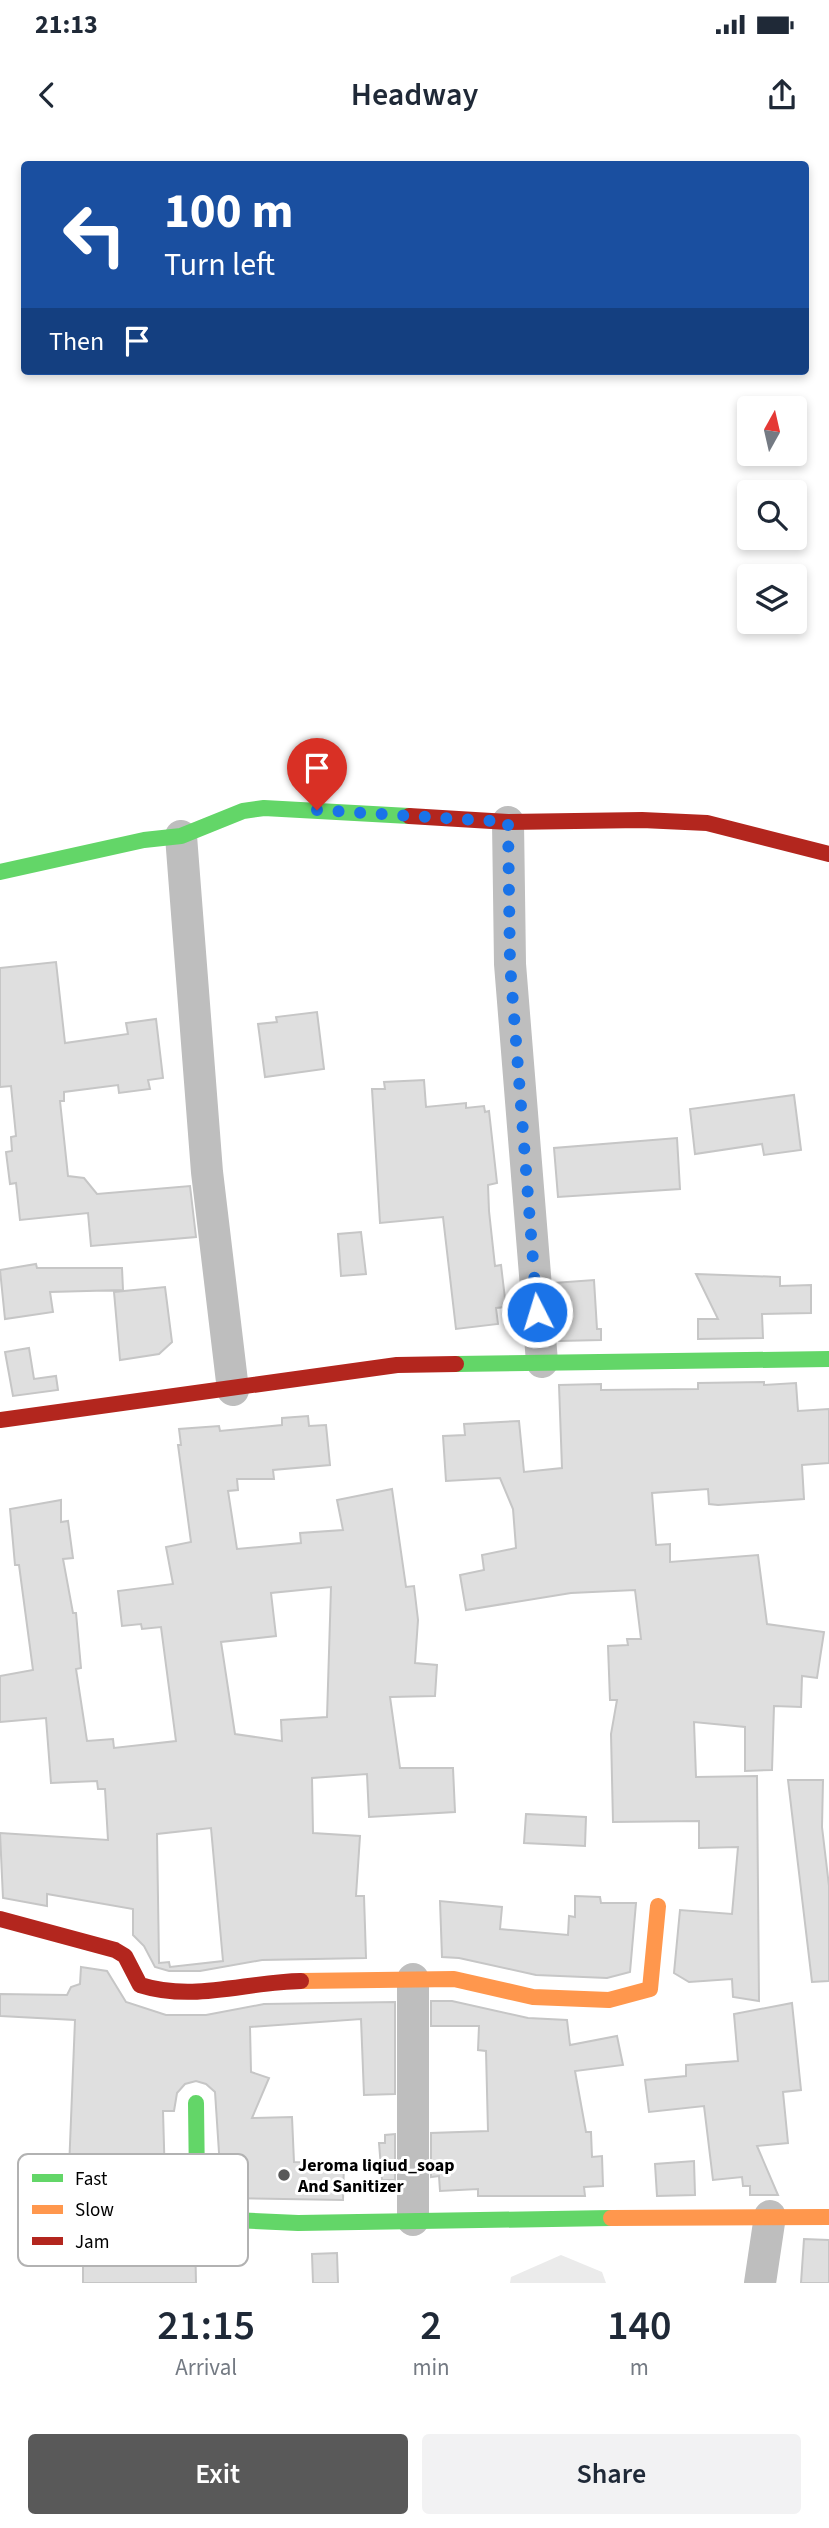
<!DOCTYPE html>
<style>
body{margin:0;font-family:"Source Sans 3",sans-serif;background:#f2f2f3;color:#1f2937;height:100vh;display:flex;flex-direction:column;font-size:26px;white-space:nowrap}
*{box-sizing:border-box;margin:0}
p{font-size:23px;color:#747a83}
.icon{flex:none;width:38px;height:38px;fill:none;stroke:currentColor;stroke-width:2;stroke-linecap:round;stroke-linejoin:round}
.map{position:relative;height:2143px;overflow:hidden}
.side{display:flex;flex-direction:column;background:#fff;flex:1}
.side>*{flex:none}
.guide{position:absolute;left:21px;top:21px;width:788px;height:214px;border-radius:7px;box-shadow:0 4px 10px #0003;background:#1a4fa0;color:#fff;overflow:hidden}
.needle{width:46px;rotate:8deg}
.fabs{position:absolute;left:737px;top:256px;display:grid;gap:14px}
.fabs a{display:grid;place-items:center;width:70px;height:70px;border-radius:7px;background:#fff;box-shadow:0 4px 10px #0003;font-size:35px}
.pin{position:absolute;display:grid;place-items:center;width:60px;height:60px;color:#fff;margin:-72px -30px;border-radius:50% 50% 50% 0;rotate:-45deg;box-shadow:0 0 7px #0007}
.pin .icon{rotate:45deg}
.me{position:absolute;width:77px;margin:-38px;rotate:355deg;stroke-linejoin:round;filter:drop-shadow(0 0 5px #0008)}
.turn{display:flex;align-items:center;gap:24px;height:147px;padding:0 28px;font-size:32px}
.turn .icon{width:91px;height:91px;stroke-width:2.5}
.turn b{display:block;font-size:49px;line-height:60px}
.then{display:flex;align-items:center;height:66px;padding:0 28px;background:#0003;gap:14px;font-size:26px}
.eta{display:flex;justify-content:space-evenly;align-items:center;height:119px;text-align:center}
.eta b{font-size:42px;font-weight:600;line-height:49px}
.button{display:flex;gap:14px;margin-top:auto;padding:14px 28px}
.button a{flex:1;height:80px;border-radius:7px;background:#595959;color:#fff;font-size:28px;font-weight:600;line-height:80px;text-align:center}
.button a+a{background:#f2f2f3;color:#1f2937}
.status{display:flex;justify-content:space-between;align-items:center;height:49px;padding:0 35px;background:#fff;direction:ltr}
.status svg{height:19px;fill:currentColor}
header{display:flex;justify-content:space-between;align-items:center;height:91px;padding:0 28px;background:#fff;font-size:32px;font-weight:600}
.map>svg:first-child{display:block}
.green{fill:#ebebeb}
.building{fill:#dfdfdf;stroke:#c6c6c6;stroke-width:2;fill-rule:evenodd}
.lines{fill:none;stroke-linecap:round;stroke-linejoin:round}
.street{stroke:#bebebe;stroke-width:32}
.fast{stroke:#63d668;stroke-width:16}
.slow{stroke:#ff974d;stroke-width:16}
.jam{stroke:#b3261e;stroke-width:16}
.route{stroke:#1a73e8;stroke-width:12;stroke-dasharray:0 21.6}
.poi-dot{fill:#595959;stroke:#fff;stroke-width:2.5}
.labels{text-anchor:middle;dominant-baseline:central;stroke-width:6;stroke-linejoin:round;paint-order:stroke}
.poi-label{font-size:18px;font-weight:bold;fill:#000;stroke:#fff;text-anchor:start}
.key{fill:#fff;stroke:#b2b2b2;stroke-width:2}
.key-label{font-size:19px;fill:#000}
</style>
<div class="status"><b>21:13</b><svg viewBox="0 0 49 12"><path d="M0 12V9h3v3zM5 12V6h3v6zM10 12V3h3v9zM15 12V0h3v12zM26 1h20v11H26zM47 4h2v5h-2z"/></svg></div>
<header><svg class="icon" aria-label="back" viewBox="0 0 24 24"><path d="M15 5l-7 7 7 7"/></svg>Headway<svg class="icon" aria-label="share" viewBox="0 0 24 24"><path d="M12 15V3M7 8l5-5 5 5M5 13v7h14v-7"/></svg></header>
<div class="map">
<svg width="829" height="2143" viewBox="0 0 829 2143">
<rect width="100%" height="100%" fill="#fff"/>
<!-- green -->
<path class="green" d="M561 2115 602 2132 606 2143H510L511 2137Z"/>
<!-- building -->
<path class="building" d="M56 822 65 903 128 894 126 883 156 879 163 938 148 940 150 949 119 953 118 945 64 952V961H60L68 1036 84 1038 97 1054 190 1046 196 1097 91 1106 88 1073 20 1080 16 1043 10 1044 6 1012 12 1011 11 997 16 996 11 946 0 947V828Z
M317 872 324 929 265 937 258 884 277 882 276 877Z
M424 940 426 967 466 963V968L484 966 485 972 489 971 497 1043 488 1045 489 1071 495 1126 501 1125 506 1167 496 1168 498 1184 456 1189 443 1077 380 1083 372 949H385L384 942Z
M794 955 801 1010 764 1015 762 1004 695 1014 690 969Z
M677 998 680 1049 558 1057 554 1008Z
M361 1092 366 1134 341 1136 338 1094Z
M36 1124 37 1128H122L123 1150 50 1152 53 1172 5 1179 0 1130Z
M696 1134 780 1137V1146L811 1145V1173L762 1174 763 1198 698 1199V1179H718Z
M594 1140 597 1189H601V1200L559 1201 554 1143Z
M165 1147 172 1202 159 1214 120 1220 114 1152Z
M29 1208 34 1239 56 1236 58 1250 13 1256 5 1212Z
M764 1242V1245L796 1243 798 1271 829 1269V1323L802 1325 804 1359 718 1365 709 1364 708 1349 652 1353 656 1405 670 1404V1422L758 1415 767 1484 824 1492 817 1538 802 1536 801 1567 774 1566 772 1630 745 1631V1587L694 1582 696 1637 757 1636 759 1861 733 1857 732 1839 689 1842 674 1833 680 1770 732 1774 738 1707 699 1708V1681L613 1682 611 1594 617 1560H610L608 1506 628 1505 627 1499H641L635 1450 571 1453 466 1470 460 1435 484 1430 482 1415 516 1408 513 1369 500 1338 446 1341 443 1296 465 1295 464 1284 519 1281 524 1332 562 1328 559 1245 601 1244V1250L698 1249V1243Z
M308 1276 309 1286 326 1285 330 1325 273 1330 274 1339H237L238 1350 228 1351 237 1409 301 1403 300 1393 343 1390 337 1360 392 1349 406 1447 414 1446 418 1480 415 1523 437 1525 435 1556 390 1557 400 1628H453L455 1672 369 1677 367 1634 312 1638 313 1693 360 1696 356 1756H364L366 1818 262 1820 200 1831H169L155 1827 144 1806 133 1795V1769L47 1754V1766L3 1758 0 1693 108 1700 105 1649H98L97 1641 51 1643 46 1578 0 1582V1536L33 1530 19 1425H15L10 1369 61 1360V1382L68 1381 73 1418 63 1419 73 1473H76L81 1528 76 1529 87 1601 113 1599 114 1608 176 1601 161 1487 142 1489 141 1484 122 1486 118 1451 173 1444 166 1407 191 1402 178 1305H181L179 1289 219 1286 220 1291 282 1285V1278ZM331 1447 327 1577 281 1580 282 1601 235 1594 221 1502 276 1496 271 1453ZM211 1688 223 1821 170 1827 169 1822 159 1823 157 1694Z
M788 1640H823L822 1687 829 1746V1841L812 1842Z
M526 1674 586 1677 585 1706 524 1703Z
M575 1756 600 1757 601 1763H636L630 1832 607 1838 536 1835 459 1818 442 1817 440 1761 502 1767 500 1789 568 1795 569 1776 575 1777Z
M81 1827 107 1831 126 1862 166 1875H206L264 1864 395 1862V1954L364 1955 361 1879 250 1887 251 1932 269 1938 252 1978 292 1977 294 2022 344 2023 343 2060 222 2058 215 1952 206 1944 196 1941 185 1944 177 1953 174 1971H163L165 2041H175L182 2078 195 2094 196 2143H83V2088H141L140 2036H134L135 2028 69 2029 75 1880 0 1876V1854L67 1855 71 1847 80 1844Z
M431 1861H452L528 1878 567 1880 570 1905 617 1896 623 1925 575 1931 586 1992H591L592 2017 602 2016 603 2046 584 2047 585 2056H478V2049L440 2051 439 2036 431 2037V1993L488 1991 486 1911 478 1910 479 1886H431Z
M792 1863 801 1950 783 1952 788 2003 757 2006 778 2055H750V2046H743L742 2037 713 2040 704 1966 649 1972 645 1940 686 1936V1925L738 1921 734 1874Z
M395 1994V2040H382L379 2003H385V1995Z
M694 2021 695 2055 657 2056 655 2024Z
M804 2099 829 2100V2143H801Z
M337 2113 338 2143H313L312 2114Z"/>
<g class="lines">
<!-- street -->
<path class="street" d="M508 682 510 824 542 1222
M181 696 207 1032 233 1250
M413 2080V1839
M760 2143 770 2076"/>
<!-- fast -->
<path class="fast" d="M0 732 144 700 181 696 243 671 264 668 409 676
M456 1224 829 1219
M196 1963 197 2045 203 2073 212 2079 298 2083 611 2078"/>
<!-- slow -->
<path class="slow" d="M301 1841 454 1839 533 1857 609 1860 650 1849 658 1766
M611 2078 829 2077"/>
<!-- jam -->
<path class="jam" d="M409 676 508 682 642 680 707 683 829 714
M0 1280 397 1225 456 1224
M0 1779 115 1810 125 1816 140 1845C194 1862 245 1842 301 1841"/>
</g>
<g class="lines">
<!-- route -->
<path class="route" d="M317 670 508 682 510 824 537 1172"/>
</g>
<!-- markers -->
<circle class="poi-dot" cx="284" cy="2035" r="7"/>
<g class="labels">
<!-- poi labels -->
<g class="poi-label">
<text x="298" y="2025">Jeroma liqiud_soap<tspan x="298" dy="21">And Sanitizer</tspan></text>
</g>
</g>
<!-- legend -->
<rect x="18" y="2014" width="230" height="112" rx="10" class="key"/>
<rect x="32" y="2034" width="31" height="8" fill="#63d668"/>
<rect x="32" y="2065" width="31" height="9" fill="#ff974d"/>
<rect x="32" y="2097" width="31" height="8" fill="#b3261e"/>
<g class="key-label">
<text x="75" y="2045">Fast</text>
<text x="75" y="2076">Slow</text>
<text x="75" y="2108">Jam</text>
</g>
</svg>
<div class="fabs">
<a><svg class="needle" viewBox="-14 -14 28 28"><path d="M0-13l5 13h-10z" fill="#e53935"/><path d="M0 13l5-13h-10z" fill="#747a83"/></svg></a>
<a><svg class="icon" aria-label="search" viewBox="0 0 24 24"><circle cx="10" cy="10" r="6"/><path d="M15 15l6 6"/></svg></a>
<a><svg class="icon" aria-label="layers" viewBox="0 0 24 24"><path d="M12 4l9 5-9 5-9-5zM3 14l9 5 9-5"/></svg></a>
</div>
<div class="pin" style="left:317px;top:670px;background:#d93025"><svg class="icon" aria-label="arrive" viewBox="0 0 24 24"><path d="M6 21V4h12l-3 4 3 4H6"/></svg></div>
<svg class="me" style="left:537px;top:1172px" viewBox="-20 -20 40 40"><circle r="17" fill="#1a73e8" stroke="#fff" stroke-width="3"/><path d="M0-11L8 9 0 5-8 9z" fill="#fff"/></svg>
<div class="guide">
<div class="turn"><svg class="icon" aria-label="left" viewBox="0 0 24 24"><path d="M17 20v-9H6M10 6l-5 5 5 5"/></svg><div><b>100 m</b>Turn left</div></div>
<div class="then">Then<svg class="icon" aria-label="arrive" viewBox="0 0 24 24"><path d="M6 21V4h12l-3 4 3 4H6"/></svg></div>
</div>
</div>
<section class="side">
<div class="eta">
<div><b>21:15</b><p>Arrival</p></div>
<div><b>2</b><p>min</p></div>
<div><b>140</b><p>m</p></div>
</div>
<div class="button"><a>Exit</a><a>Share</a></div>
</section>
